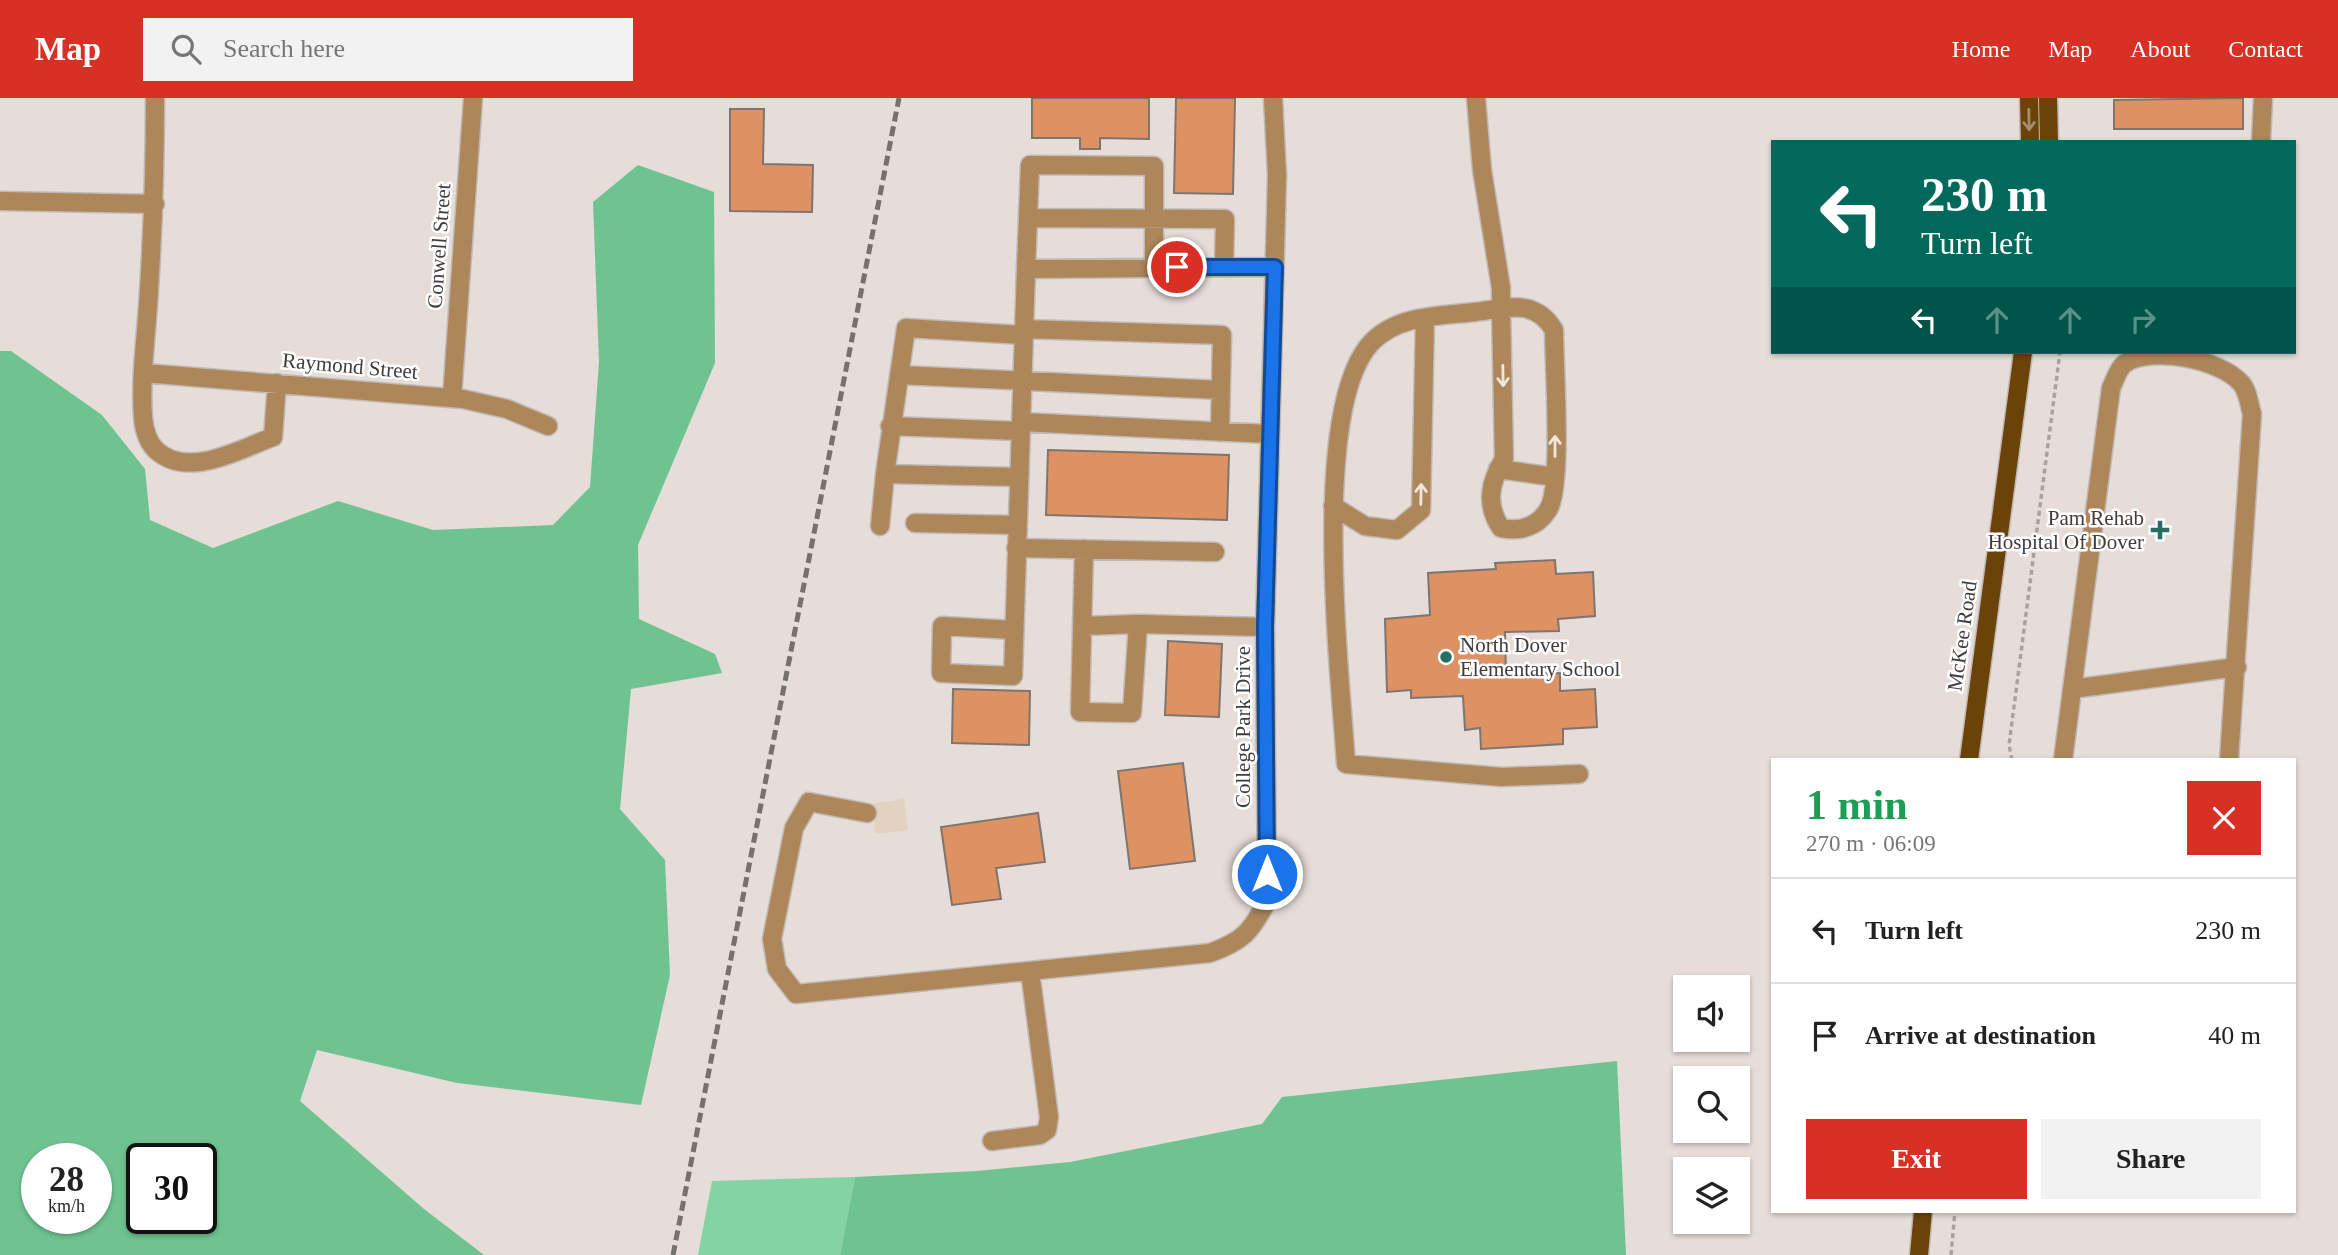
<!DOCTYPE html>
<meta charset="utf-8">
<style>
body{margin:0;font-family:Georgia,serif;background:#f2f2f2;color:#222;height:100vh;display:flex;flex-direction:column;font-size:26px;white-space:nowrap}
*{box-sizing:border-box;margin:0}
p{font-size:23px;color:#767676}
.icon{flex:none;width:38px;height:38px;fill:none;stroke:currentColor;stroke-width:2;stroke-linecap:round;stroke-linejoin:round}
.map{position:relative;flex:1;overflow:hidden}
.panel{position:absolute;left:1771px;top:660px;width:525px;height:455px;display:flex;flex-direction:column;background:#fff;border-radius:0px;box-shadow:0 2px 5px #0004}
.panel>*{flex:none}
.guide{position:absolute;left:1771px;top:42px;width:525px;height:214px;border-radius:0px;box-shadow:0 2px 5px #0004;background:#00695c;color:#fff;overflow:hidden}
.tools{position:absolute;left:1673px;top:877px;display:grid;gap:14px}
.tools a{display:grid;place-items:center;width:77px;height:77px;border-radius:0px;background:#fff;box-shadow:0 2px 5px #0004;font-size:35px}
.speed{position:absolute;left:21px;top:1045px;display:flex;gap:14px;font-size:35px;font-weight:700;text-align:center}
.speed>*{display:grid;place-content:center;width:91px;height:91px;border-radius:50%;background:#fff;box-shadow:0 2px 5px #0004;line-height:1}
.speed small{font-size:18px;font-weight:400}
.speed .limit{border:4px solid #111;border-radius:10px;background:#fff;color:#111}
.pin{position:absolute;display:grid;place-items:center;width:60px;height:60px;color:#fff;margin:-30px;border:4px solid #fff;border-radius:50%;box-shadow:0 2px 7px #0007}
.me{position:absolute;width:77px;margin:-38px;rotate:0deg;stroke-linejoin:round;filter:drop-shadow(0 0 5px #0008)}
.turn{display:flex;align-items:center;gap:24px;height:147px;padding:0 35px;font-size:32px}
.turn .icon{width:91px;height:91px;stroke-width:2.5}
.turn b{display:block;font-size:49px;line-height:60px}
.lanes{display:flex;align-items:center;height:66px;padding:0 35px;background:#0003;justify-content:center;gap:35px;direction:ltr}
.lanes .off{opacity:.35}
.round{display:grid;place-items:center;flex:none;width:74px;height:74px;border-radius:0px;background:#f2f2f2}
.headline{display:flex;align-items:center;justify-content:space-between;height:119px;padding:0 35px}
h1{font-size:42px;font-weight:800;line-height:52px;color:#1e9e55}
.primary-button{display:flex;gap:14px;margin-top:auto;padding:14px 35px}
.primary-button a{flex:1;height:80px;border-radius:0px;background:#d93025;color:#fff;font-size:28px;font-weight:800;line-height:80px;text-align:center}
.primary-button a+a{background:#f2f2f2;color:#222}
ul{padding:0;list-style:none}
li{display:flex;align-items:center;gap:21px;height:105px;padding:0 35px;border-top:2px solid #e0e0e0}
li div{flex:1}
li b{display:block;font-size:26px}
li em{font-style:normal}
header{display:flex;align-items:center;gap:42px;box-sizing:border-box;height:98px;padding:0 35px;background:#d93025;color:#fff}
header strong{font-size:33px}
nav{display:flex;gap:38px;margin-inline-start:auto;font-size:24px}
.search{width:490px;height:63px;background:#f2f2f2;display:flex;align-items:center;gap:18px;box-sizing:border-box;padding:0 24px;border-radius:0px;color:#767676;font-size:26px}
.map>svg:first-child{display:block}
.industrial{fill:#e2d2c0}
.green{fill:#84d3a3}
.forest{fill:#6fc391;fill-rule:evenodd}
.building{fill:#de9264;stroke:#7d7570;stroke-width:2}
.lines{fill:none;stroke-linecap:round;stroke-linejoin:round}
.minor-casing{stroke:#c1b9b5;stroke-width:21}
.major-casing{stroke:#c1b9b5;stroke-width:21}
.path{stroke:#aaa29f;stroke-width:3.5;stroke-dasharray:5 3.5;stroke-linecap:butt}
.minor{stroke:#ad865a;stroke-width:18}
.major{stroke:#6b4308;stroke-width:18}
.rail{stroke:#77716e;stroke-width:5;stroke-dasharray:10 5;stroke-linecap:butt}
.oneway{stroke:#a68e6b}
.oneway2{stroke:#efe7de}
.route-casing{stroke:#114b97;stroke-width:18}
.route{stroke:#1a73e8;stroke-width:12}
.poi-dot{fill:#266e65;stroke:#fff;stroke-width:2.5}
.labels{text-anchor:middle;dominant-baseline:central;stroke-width:5;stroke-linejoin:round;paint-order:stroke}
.street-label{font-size:21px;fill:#403c3a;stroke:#fff}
.poi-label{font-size:21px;fill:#403c3a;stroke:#fff;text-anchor:end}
</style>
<header>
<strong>Map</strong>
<div class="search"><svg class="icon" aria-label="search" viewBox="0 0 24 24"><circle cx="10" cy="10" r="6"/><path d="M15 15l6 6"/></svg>Search here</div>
<nav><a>Home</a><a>Map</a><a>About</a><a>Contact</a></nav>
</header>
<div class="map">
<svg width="2338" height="1157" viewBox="0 0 2338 1157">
<rect width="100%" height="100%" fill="#e6dcd8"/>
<!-- industrial -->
<path class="industrial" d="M904 701 908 732 876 736 871 706Z"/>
<!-- green -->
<path class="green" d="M855 1079 840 1157H698L712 1083Z"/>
<!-- forest -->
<path class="forest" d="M638 67 714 94 715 265 638 447 639 521 715 556 722 575 631 591 620 711 665 762 670 877 641 1007 457 985 317 952 300 1003 424 1111 484 1157H0V253H11L102 317 145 371 150 422 213 450 338 403 433 432 553 427 590 389 599 264 593 104ZM37 1060H96V1120H37ZM142 1060H201V1120H142Z
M1617 963 1626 1157H840L855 1079 977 1073 1070 1064 1262 1026 1282 999Z"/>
<!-- building -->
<path class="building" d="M1032 0H1149V41L1100 40V51H1080V40H1032Z
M1176 0H1235L1233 96 1174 95Z
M2243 0V31H2114V2Z
M730 11H764L763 66 813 67 812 114 730 113Z
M1048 352 1229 357 1227 422 1046 417Z
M1555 462 1556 476 1593 474 1595 518 1558 521 1559 533 1505 534 1506 577 1560 575V593L1595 591 1597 629 1563 631V646L1481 651 1480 630 1465 632 1463 598 1411 600V592L1387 594 1385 521 1430 517 1428 475 1496 471 1495 465Z
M1168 543 1222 546 1219 619 1165 617Z
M953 591 1030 593 1029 647 952 645Z
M1183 665 1195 763 1130 771 1118 673Z
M1038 715 1045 764 996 770 1001 801 952 807 941 729Z"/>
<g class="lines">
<defs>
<path id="minor" d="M155 0C155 64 153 128 149 192 147 233 140 277 143 319 144 331 148 345 157 353 189 381 240 351 273 339L277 285
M1476 0 1482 72 1501 190V210L1504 361C1490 384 1485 406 1501 430 1520 434 1537 429 1548 412 1563 389 1554 266 1554 232 1535 200 1507 210 1475 214 1439 218 1397 217 1371 245 1310 311 1340 575 1346 666L1502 679 1579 676
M2261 44 2263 0
M0 103 155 106
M1028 120 1225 121 1224 169
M1026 171 1030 67 1154 68V170
M1024 231 1222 237 1220 334
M144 275 463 301 507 311 548 328
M899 277 1221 292
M452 300 473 0
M1021 324 1270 336
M890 328 1020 333
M1498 371 1555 379
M1019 379 885 376 906 230 1024 237
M1333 408 1365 428 1397 432 1421 412 1425 220
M915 425 1017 427
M880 428 885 376
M1016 450 1215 454
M1084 451 1080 614 1132 615 1138 526 1265 529
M1082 528 1138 526
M1014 532 942 528 941 575 1013 578 1026 171 1275 169
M2072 591 2237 569
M2063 662 2111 290C2115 282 2118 271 2124 266 2150 247 2220 261 2241 285 2248 293 2249 306 2252 316L2229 662
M867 715 809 704 794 730 772 841 777 871 796 896 1210 855C1243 843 1251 834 1267 803L1265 529 1277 77 1273 0
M992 1043 1040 1037 1047 1032 1049 1019 1030 873"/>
<path id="major" d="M2029 0 2030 44
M2048 0 2049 44
M1969 662 2023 254
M1919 1157 1923 1113"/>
</defs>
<!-- minor casing -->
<use href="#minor" class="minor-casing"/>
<!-- major casing -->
<use href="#major" class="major-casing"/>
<!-- path -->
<path class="path" d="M2012 662 2009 647 2060 254
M1951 1157 1955 1113"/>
<!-- minor -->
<use href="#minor" class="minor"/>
<!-- major -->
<use href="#major" class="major"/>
<!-- rail -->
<path class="rail" d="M673 1157 899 0"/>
</g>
<!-- one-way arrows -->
<defs><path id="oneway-shaft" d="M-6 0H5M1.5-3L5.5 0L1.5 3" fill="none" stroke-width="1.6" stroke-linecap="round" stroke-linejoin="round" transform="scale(1.75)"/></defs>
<use class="oneway" href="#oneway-shaft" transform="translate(2029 22) rotate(89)"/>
<g class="oneway2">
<use href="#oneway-shaft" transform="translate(1503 278) rotate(89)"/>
<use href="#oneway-shaft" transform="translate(1555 348) rotate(-90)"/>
<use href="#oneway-shaft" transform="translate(1421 396) rotate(-89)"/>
</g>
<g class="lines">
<defs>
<path id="route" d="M1177 169H1275L1265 529 1267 776"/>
</defs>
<!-- route casing -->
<use href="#route" class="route-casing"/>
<!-- route -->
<use href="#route" class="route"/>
</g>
<!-- markers -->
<g class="poi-dot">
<path d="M2156.5 421.5h7v7h7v7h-7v7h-7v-7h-7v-7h7z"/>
<circle cx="1446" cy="559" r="7"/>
</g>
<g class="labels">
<!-- street labels -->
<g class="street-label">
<text transform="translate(439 148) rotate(-86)">Conwell Street</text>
<text transform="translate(350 268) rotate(5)">Raymond Street</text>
<text transform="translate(1962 538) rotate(-82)">McKee Road</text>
<text transform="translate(1243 629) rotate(-90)">College Park Drive</text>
</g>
<!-- poi labels -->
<g class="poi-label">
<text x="2144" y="420">Pam Rehab<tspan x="2144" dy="24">Hospital Of Dover</tspan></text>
<text x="1460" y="547" text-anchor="start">North Dover<tspan x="1460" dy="24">Elementary School</tspan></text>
</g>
</g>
</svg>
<div class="tools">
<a><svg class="icon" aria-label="sound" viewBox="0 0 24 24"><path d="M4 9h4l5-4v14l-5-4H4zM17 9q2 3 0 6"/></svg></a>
<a><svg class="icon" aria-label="search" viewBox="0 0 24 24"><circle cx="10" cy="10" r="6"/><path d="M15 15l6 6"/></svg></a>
<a><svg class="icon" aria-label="layers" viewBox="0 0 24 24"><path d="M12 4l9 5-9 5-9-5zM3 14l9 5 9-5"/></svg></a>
</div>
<div class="speed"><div>28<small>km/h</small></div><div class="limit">30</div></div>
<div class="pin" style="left:1177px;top:169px;background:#d93025"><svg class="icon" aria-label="arrive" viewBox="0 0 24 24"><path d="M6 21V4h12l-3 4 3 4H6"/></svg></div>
<svg class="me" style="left:1267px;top:776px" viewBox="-20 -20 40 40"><circle r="17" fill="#1a73e8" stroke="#fff" stroke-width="3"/><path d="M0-11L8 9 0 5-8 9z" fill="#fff"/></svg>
<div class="guide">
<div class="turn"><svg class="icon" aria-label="left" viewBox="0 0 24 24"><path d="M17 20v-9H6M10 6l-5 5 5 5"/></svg><div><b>230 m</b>Turn left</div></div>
<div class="lanes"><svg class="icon" aria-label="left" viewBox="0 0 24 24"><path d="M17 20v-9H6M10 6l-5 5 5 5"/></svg><svg class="icon off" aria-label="ahead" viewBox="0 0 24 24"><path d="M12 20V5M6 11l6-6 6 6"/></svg><svg class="icon off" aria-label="ahead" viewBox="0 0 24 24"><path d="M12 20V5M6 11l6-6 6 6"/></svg><svg class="icon off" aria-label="right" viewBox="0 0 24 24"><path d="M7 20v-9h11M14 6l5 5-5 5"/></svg></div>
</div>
<section class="panel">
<div class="headline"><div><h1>1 min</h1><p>270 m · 06:09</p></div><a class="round" style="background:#d93025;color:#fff"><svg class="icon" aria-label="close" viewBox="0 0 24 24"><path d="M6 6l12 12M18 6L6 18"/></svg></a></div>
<ul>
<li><svg class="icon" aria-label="left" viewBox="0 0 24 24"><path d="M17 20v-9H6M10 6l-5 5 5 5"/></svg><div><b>Turn left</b></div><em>230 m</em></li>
<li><svg class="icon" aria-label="arrive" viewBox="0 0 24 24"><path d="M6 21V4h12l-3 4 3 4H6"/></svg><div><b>Arrive at destination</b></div><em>40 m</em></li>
</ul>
<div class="primary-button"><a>Exit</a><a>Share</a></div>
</section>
</div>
